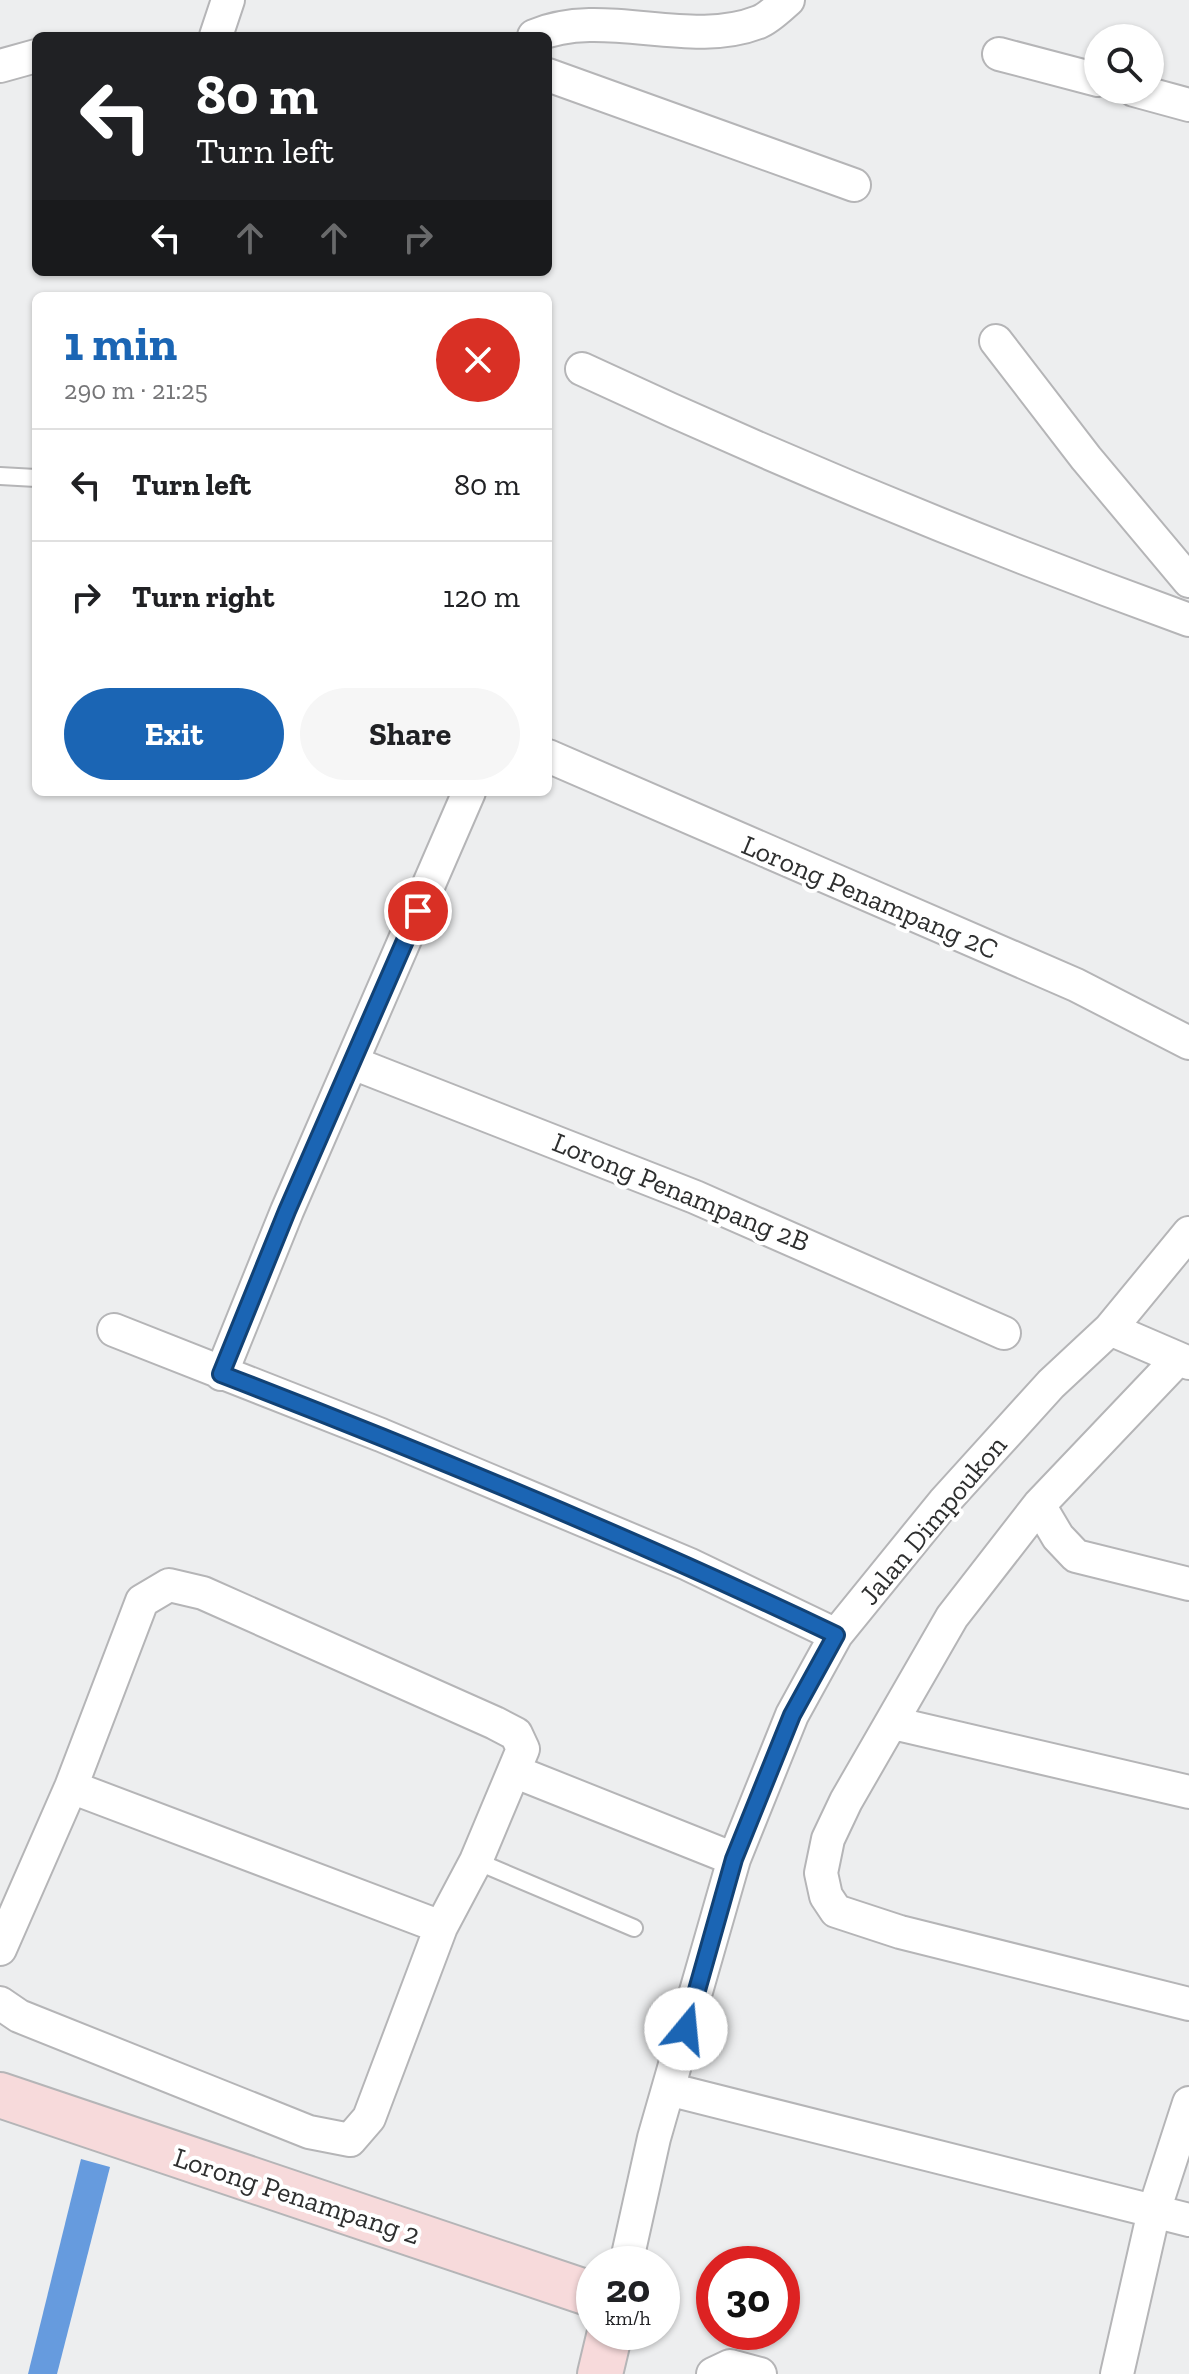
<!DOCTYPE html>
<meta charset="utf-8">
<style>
body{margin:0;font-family:"Zilla Slab",serif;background:#f6f6f6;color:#202124;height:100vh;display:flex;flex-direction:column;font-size:30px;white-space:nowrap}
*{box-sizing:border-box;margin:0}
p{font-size:26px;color:#757577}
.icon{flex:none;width:44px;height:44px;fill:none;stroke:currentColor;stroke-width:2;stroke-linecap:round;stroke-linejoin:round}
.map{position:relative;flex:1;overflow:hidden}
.panel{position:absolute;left:32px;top:292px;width:520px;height:504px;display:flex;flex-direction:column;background:#fff;border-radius:12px;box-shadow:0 2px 6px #0004}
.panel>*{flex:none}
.top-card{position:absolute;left:32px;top:32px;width:520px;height:244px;border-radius:12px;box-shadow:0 2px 6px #0004;background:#202124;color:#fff;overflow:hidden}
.controls{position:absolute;left:1084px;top:24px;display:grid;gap:16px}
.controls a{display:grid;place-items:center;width:80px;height:80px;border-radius:50%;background:#fff;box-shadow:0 2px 6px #0004;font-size:40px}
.speed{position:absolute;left:576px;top:2246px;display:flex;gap:16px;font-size:40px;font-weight:700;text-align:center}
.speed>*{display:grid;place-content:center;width:104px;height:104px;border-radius:50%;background:#fff;box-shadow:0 2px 6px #0004;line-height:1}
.speed small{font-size:20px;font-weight:400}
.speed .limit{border:12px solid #d22;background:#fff;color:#111}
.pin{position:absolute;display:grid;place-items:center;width:68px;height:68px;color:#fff;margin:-34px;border:4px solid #fff;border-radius:50%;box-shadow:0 2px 8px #0007}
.me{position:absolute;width:88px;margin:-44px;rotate:17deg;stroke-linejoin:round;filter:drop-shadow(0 0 6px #0008)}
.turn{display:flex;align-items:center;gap:28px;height:168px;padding:0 32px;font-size:36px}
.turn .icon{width:104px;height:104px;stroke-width:2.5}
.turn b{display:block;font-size:56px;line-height:68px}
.lanes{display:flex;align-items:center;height:76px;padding:0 32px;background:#0003;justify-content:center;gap:40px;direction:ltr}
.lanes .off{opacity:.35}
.round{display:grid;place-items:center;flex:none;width:84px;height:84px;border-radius:42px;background:#f6f6f6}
.headline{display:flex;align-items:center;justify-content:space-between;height:136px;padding:0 32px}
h1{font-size:48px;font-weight:800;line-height:60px;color:#1b65b4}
.cta{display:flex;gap:16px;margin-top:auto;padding:16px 32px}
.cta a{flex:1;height:92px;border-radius:48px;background:#1b65b4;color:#fff;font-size:32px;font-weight:800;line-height:92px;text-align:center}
.cta a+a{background:#f6f6f6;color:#202124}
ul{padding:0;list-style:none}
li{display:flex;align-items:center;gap:24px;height:112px;padding:0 32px;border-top:2px solid #e0e0e0}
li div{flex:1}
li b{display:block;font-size:30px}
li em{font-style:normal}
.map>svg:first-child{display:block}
.water{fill:#669bde}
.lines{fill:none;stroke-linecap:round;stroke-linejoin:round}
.lane-casing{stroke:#b5b5b7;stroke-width:20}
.street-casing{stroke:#b5b5b7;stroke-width:36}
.secondary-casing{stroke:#b5b5b7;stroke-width:48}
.lane{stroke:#fff;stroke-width:16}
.street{stroke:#fff;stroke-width:32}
.secondary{stroke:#f7dadb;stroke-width:44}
.route-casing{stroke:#124275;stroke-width:20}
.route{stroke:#1b65b4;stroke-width:14}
.labels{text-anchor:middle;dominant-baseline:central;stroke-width:8;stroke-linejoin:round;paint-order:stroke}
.street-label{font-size:28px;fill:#2e2f2f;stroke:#fff}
</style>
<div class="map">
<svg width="1189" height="2374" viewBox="0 0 1189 2374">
<rect width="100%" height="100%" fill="#edeeef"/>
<!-- water -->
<path class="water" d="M81 2159 110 2167 57 2374H28Z"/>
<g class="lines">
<defs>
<path id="lane" d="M0 476 36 478
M476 1861 634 1928"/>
<path id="street" d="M216 36 228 0
M534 36C604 6 688 50 759 22 769 18 780 7 788 0
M999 54 1098 80
M0 66 36 56
M548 75 854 185
M1134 90 1189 105
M996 341 1086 458 1189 581
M582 369C781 462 983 545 1189 620
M548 756 1076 985 1189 1043
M353 1063 695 1197 1004 1333
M1110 1329 1189 1363
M114 1330 381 1435 688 1564 836 1635
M1177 1360 1039 1505 952 1617 846 1801 828 1839 821 1873 826 1896 836 1911 900 1932 1189 2004
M221 1374 287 1211 469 792
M1039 1505 1058 1537 1076 1556 1189 1584
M893 1723 1189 1792
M516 1772 734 1859
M71 1787 441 1927
M0 1949 71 1787 142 1601 169 1585 203 1593 495 1723 516 1734 523 1749 476 1861 441 1927 369 2118 350 2140 309 2132 19 2016 0 2003
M668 2089 1189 2220
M626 2264 654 2138 734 1859 792 1715 836 1635 944 1502 1051 1384 1110 1329 1189 1233
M713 2374 730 2366 760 2374
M1117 2374 1154 2211 1189 2103"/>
<path id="secondary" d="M0 2095 594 2295
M600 2374 610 2332"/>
</defs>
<!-- lane casing -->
<use href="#lane" class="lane-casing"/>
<!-- street casing -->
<use href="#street" class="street-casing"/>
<!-- secondary casing -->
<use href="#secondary" class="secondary-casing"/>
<!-- lane -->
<use href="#lane" class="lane"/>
<!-- street -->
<use href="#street" class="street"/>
<!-- secondary -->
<use href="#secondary" class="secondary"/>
</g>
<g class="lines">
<defs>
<path id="route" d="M418 911 287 1211 221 1374C429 1454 635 1539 836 1635L792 1715 734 1859 686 2029"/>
</defs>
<!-- route casing -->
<use href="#route" class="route-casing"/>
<!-- route -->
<use href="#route" class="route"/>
</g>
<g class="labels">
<!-- street labels -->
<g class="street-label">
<text transform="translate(870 897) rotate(23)">Lorong Penampang 2C</text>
<text transform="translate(681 1192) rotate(22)">Lorong Penampang 2B</text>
<text transform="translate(933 1520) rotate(-50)">Jalan Dimpoukon</text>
<text transform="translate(297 2196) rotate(18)">Lorong Penampang 2</text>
</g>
</g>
</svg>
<div class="controls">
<a><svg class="icon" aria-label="search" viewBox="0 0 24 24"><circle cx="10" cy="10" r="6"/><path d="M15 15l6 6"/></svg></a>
</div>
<div class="speed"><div>20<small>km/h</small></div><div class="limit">30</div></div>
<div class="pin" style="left:418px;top:911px;background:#d93025"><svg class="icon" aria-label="arrive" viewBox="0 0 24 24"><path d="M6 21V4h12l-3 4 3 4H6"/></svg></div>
<svg class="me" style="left:686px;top:2029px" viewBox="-20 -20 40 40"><circle r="19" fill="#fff"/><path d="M0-13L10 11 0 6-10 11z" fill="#1b65b4"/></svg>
<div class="top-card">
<div class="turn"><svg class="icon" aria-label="left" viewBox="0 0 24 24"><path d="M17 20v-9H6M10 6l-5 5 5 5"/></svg><div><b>80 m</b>Turn left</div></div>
<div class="lanes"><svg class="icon" aria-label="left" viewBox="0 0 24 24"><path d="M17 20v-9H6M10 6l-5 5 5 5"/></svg><svg class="icon off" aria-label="ahead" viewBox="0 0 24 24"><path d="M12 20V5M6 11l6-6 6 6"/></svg><svg class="icon off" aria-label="ahead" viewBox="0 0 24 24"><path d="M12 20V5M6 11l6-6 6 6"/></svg><svg class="icon off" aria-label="right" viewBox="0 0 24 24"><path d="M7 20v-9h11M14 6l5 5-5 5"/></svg></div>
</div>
<section class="panel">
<div class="headline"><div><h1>1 min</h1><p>290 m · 21:25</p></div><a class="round" style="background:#d93025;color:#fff"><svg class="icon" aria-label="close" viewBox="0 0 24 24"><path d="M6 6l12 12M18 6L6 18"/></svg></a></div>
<ul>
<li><svg class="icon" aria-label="left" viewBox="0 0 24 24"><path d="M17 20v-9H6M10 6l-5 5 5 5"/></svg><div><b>Turn left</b></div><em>80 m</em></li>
<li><svg class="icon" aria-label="right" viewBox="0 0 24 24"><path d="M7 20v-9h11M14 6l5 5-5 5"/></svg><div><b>Turn right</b></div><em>120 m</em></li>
</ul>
<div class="cta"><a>Exit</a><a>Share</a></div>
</section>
</div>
